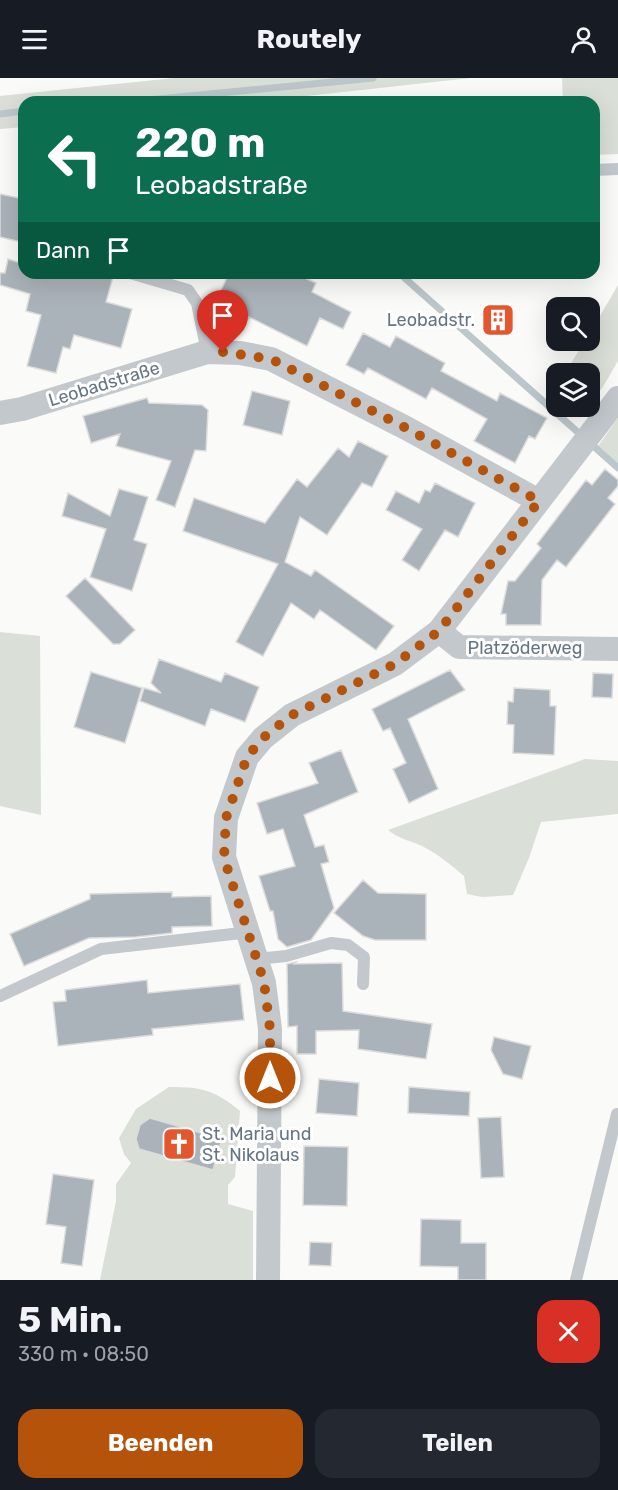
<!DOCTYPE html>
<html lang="de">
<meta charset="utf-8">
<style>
body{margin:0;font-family:Rubik,sans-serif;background:#242831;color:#f1f3f6;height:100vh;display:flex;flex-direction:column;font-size:22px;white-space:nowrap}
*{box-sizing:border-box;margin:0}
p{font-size:20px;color:#9ea1a6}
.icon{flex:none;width:33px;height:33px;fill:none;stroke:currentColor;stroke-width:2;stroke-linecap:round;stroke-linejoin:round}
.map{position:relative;height:1202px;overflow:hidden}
.sheet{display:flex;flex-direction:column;background:#171b24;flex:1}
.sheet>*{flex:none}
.guide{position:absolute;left:18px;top:18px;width:582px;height:183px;border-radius:18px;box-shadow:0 6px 24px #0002;background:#0b6e4f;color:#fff;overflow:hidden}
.buttons{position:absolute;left:546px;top:219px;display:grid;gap:12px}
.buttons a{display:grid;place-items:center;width:54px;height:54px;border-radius:12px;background:#171b24;box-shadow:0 6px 24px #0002;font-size:30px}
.pin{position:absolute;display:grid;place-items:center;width:51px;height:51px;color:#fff;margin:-62px -26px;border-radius:50% 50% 50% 0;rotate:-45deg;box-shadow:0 0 6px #0007}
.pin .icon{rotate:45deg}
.me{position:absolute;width:66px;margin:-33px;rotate:0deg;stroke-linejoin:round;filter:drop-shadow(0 0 4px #0008)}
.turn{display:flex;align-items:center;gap:21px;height:126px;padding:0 18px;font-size:27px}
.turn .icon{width:78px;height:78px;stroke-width:2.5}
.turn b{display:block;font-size:42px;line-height:51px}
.then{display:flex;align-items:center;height:57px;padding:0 18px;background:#0003;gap:12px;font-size:22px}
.round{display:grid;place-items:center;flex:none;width:63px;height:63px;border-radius:18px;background:#242831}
.overview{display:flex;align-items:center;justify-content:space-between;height:102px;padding:0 18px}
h1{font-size:36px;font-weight:700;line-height:45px}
.action{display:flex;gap:12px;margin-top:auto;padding:12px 18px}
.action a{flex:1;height:69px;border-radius:18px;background:#b45309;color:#fff;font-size:24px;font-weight:700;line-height:69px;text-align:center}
.action a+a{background:#242831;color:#f1f3f6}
header{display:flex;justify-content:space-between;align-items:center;height:78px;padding:0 18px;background:#171b24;font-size:27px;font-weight:700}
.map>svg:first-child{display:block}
.green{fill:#dadfd7}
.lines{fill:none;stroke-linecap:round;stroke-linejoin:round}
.stream{stroke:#bbc7cb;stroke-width:7}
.building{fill:#aab3b9;stroke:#dcdcda;stroke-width:1.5}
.service{stroke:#c3c8cc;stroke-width:12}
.minor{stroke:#c3c8cc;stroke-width:24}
.route{stroke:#b45309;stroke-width:10;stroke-dasharray:0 18}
.labels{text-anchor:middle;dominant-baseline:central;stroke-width:6;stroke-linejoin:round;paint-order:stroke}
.poi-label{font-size:18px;fill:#657683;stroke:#fff;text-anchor:end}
.street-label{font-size:18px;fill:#657683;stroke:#fff}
</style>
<header><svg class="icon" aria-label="menu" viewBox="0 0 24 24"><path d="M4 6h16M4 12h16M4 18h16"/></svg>Routely<svg class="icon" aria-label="person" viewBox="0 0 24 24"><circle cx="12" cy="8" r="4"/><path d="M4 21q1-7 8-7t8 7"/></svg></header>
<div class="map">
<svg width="618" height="1202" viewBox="0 0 618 1202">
<rect width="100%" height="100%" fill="#fafaf8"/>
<!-- green -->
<path class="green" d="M174 0H471L251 24H24V49L0 51V18Z
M562 0H618V76L594 77V24H563Z
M618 207V283L601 312 590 305V296L576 295 568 290 585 263 590 262V255Z
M618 340V386L598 368Z
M0 554 40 558 41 737 0 728Z
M585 681 618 683V736L541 744 529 780 513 817 482 819 467 816 464 798C451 787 438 776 422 768 409 762 399 761 388 752Z
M169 1009C202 1009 215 1012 240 1033L235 1099 228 1107V1126L253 1133V1202H100L116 1123V1106L131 1085 124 1076 119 1060 136 1031Z"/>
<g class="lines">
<!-- stream -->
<path class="stream" d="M128 24 373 0
M0 36 24 33
M399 195 618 390"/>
</g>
<!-- building -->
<path class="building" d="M0 116 24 121 21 164 0 159Z
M8 181 24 186V195H100L113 199 106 224 132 231 121 270 74 257 70 271 63 269 56 295 27 288 41 237 26 233 30 216 0 207V195H5Z
M229 195H294L316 205 312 214 351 234 343 251 320 240 307 268 249 239 246 245 213 230Z
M363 255 390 269 396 258 445 285 441 293 497 323 500 315 547 340 535 361 529 358 515 385 474 363 487 341 432 310 426 321 368 290 364 296 346 287Z
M252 313 290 323 282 357 243 347Z
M147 320 149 325 202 327 208 332 206 373 195 372 175 429 156 422 171 383 116 368 120 356 91 365 83 338Z
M358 363 388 378 372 409 362 405 327 457 300 439 285 484 311 498 315 492 394 548 376 572 320 532 314 541 291 525 263 578 236 564 278 486 183 453 194 420 265 445 297 401 307 409 338 370 349 379Z
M605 391 618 402V408L608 420 615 426 566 489 557 482 542 502 541 547H506V536H501L508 503H515L541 470 537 466 586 402 592 407Z
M435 405 475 425 458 459 445 452 419 493 402 482 422 451 386 432 396 413 419 425 425 412 430 414Z
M119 411 148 419 134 462 147 466 132 513 90 499 106 451 62 438 68 415 110 438Z
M85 500 135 552 120 566H113L66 518Z
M159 581 221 604 225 595 259 609 245 644 211 631 205 648 140 623 144 610 161 615 151 605Z
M450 592 465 612 408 641 438 711 409 725 393 691 406 685 390 650 383 653 372 631Z
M91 594 142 610 125 665 74 649Z
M593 595 613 596 612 620 592 619Z
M514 610 550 612V628H556L554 677 513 675 514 647 507 646 508 623 513 624Z
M341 672 358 714 304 737 315 769 324 767 329 784 321 786 334 830 311 862 287 869 278 861 273 833H270L259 798 295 788 283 751 267 756 257 725 318 705 309 685Z
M363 802 378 815 426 816V862H375L363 858 334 835Z
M172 814V819L211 818 212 848 172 849V855L136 859 89 860 24 888 10 856 90 821V816Z
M296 884 294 886 342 885 343 933 432 946 426 981 358 971 359 952 316 953V976H297V948L288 949 287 886Z
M147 902 148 915 240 906 244 942 152 951 153 957 58 968 53 924 66 923 65 912Z
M494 959 531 968 522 1001 503 996 491 972Z
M319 1001 359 1005 357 1038 316 1035Z
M409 1009 470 1014 469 1038 408 1035Z
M501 1039 504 1099 481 1100 478 1040Z
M150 1040 222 1061 213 1092 139 1071 136 1061 140 1047Z
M304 1068 348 1069 347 1128 303 1127Z
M53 1096 94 1102 82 1188 61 1185 66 1149 46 1146Z
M421 1141 461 1142V1165H486V1202H458V1189L420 1188Z
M310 1164 332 1165 331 1188 309 1187Z"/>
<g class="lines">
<!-- service -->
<path class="service" d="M594 92 618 91
M130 195 188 212 197 225 207 274
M257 881 286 878 331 865 348 867 364 879 363 906
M0 918 101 871 250 854
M576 1202 617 1036"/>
<!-- minor -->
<path class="minor" d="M0 335 22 331 207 274 240 275 271 281 406 350 539 423
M439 553 459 569 618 571
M268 1202 270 951 264 905 224 779 226 740 247 679 263 660 292 637 395 586 439 553 618 320"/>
</g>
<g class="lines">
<!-- route -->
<path class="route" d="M223 274 271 281 406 350 539 423 439 553 395 586 292 637 263 660 247 679 226 740 224 780 264 904 270 951V1000"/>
</g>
<!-- icons -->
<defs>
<symbol id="building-square" viewBox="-11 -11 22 22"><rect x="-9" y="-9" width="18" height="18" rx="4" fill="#e4572e" stroke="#fff"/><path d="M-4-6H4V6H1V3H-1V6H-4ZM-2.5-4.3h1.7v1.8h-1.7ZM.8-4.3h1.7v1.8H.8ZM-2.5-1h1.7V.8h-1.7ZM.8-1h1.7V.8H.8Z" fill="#fff"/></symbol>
<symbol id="church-square" viewBox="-11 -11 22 22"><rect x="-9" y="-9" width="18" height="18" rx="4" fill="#e4572e" stroke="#fff"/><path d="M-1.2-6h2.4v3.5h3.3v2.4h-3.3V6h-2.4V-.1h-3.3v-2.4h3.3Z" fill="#fff"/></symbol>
</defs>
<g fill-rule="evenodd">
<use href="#building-square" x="479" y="223" width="38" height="38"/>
<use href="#church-square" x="160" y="1047" width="38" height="38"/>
</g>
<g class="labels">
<!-- poi labels -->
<g class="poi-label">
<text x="475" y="242">Leobadstr.</text>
<text x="202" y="1056" text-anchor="start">St. Maria und<tspan x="202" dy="21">St. Nikolaus</tspan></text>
</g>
<!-- street labels -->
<g class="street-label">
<text transform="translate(104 306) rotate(-17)">Leobadstraße</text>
<text x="525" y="570">Platzöderweg</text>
</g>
</g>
</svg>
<div class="buttons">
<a><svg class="icon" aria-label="search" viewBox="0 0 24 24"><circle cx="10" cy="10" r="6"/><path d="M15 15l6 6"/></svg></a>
<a><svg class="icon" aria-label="layers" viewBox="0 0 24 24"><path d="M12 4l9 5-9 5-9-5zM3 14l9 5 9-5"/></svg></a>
</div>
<div class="pin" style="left:223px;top:274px;background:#d93025"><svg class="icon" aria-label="arrive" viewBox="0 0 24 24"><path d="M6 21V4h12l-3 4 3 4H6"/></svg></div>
<svg class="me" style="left:270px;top:1000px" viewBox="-20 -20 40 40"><circle r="17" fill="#b45309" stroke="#fff" stroke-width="3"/><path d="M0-11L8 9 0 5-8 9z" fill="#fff"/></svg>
<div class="guide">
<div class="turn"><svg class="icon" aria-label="left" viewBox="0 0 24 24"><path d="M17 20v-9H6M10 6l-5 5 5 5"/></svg><div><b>220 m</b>Leobadstraße</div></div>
<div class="then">Dann<svg class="icon" aria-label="arrive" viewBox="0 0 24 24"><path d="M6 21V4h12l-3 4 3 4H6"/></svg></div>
</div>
</div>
<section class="sheet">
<div class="overview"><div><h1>5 Min.</h1><p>330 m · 08:50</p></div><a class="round" style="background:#d93025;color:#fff"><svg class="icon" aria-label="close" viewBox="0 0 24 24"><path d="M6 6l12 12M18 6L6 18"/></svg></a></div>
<div class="action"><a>Beenden</a><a>Teilen</a></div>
</section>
